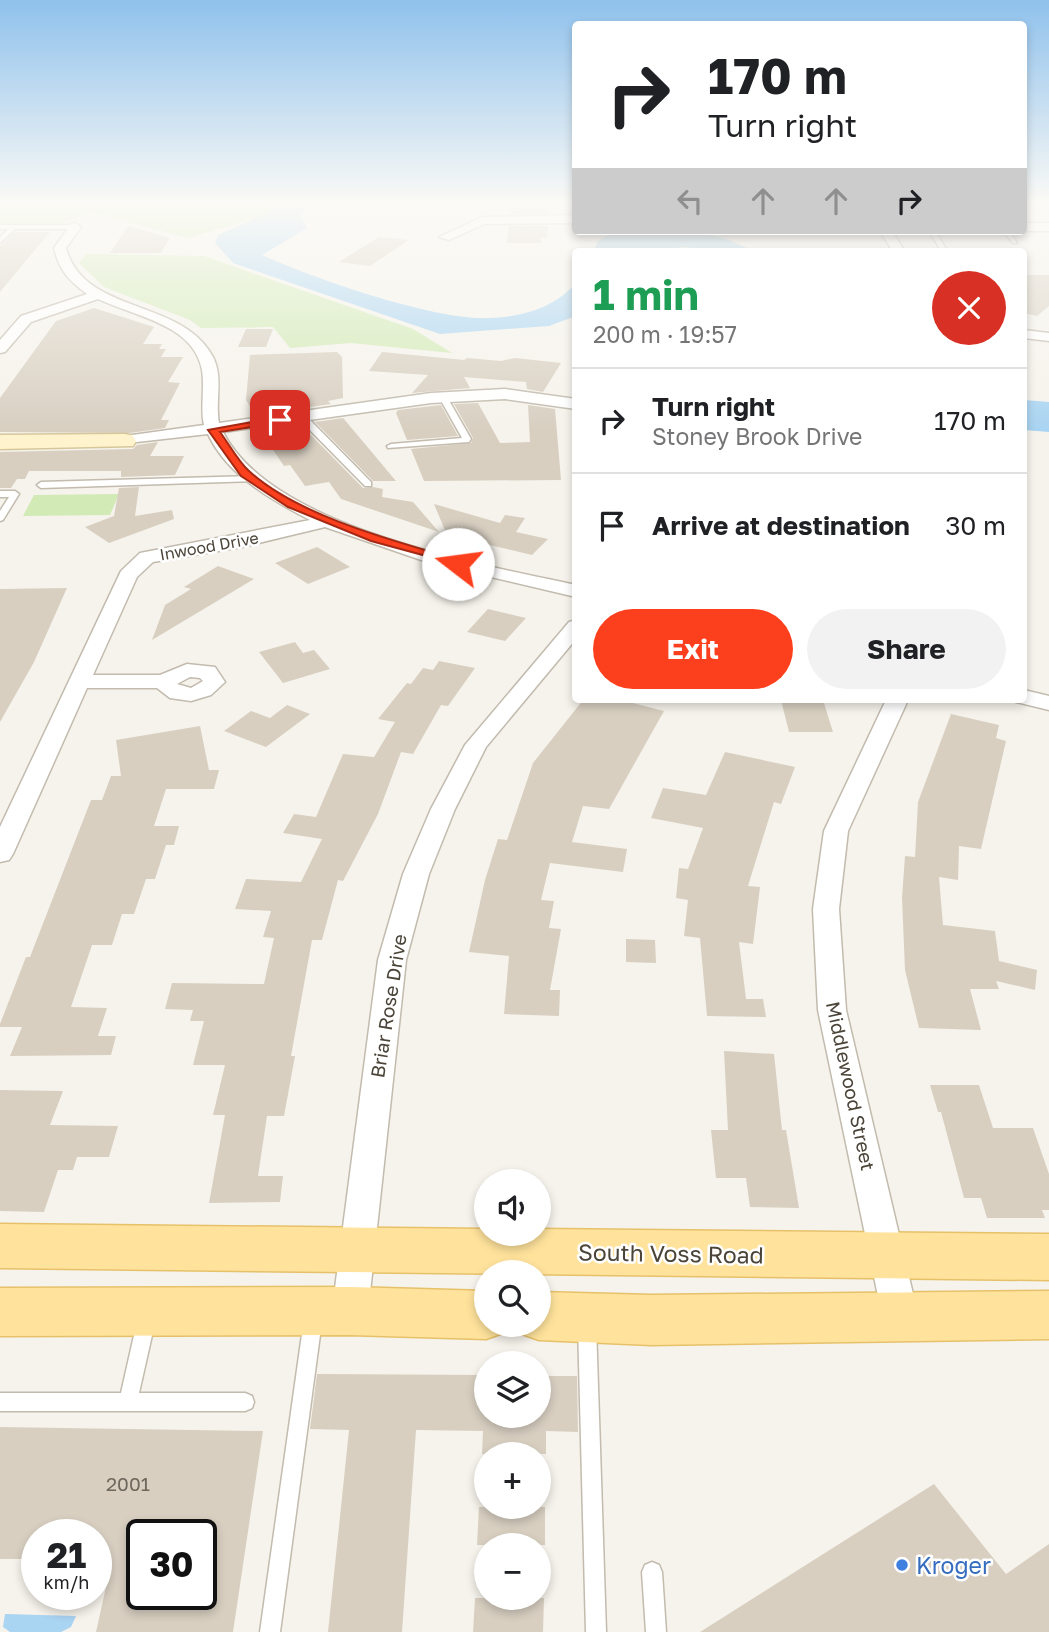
<!DOCTYPE html>
<meta charset="utf-8">
<style>
body{margin:0;font-family:"Golos Text",sans-serif;background:#f2f2f2;color:#202124;height:100vh;display:flex;flex-direction:column;font-size:26px;white-space:nowrap}
*{box-sizing:border-box;margin:0}
p{font-size:23px;color:#757577}
.icon{flex:none;width:38px;height:38px;fill:none;stroke:currentColor;stroke-width:2;stroke-linecap:round;stroke-linejoin:round}
.map{position:relative;flex:1;overflow:hidden}
.side{position:absolute;left:572px;top:248px;width:455px;height:455px;display:flex;flex-direction:column;background:#fff;border-radius:7px;box-shadow:0 4px 10px #0003}
.side>*{flex:none}
.top-card{position:absolute;left:572px;top:21px;width:455px;height:214px;border-radius:7px;box-shadow:0 4px 10px #0003;background:#fff;color:#202124;overflow:hidden}
.buttons{position:absolute;left:474px;top:1169px;display:grid;gap:14px}
.buttons a{display:grid;place-items:center;width:77px;height:77px;border-radius:50%;background:#fff;box-shadow:0 4px 10px #0003;font-size:35px}
.speed{position:absolute;left:21px;top:1519px;display:flex;gap:14px;font-size:35px;font-weight:700;text-align:center}
.speed>*{display:grid;place-content:center;width:91px;height:91px;border-radius:50%;background:#fff;box-shadow:0 4px 10px #0003;line-height:1}
.speed small{font-size:18px;font-weight:400}
.speed .limit{border:4px solid #111;border-radius:10px;background:#fff;color:#111}
.pin{position:absolute;display:grid;place-items:center;width:60px;height:60px;color:#fff;margin:-30px;border-radius:14px;box-shadow:0 4px 10px #0006}
.me{position:absolute;width:77px;margin:-38px;rotate:285deg;stroke-linejoin:round;filter:drop-shadow(0 0 5px #0008)}
.turn{display:flex;align-items:center;gap:24px;height:147px;padding:0 21px;font-size:32px}
.turn .icon{width:91px;height:91px;stroke-width:2.5}
.turn b{display:block;font-size:49px;line-height:60px}
.lanes{display:flex;align-items:center;height:66px;padding:0 21px;background:#0003;justify-content:center;gap:35px;direction:ltr}
.lanes .off{opacity:.35}
.round{display:grid;place-items:center;flex:none;width:74px;height:74px;border-radius:37px;background:#f2f2f2}
.head{display:flex;align-items:center;justify-content:space-between;height:119px;padding:0 21px}
h1{font-size:42px;font-weight:700;line-height:52px;color:#1e9e55}
.action{display:flex;gap:14px;margin-top:auto;padding:14px 21px}
.action a{flex:1;height:80px;border-radius:42px;background:#fc3f1d;color:#fff;font-size:28px;font-weight:700;line-height:80px;text-align:center}
.action a+a{background:#f2f2f2;color:#202124}
ul{padding:0;list-style:none}
li{display:flex;align-items:center;gap:21px;height:105px;padding:0 21px;border-top:2px solid #e0e0e0}
li div{flex:1}
li b{display:block;font-size:26px}
li em{font-style:normal}
.map>svg:first-child{display:block}
.green{fill:#d2eab5}
.water{fill:#a9d4f2}
.building{fill:#d8cfc1;fill-rule:evenodd}
.lines{fill:none;stroke-linecap:round;stroke-linejoin:round}
.lane-casing{stroke:#c2bbae;stroke-width:3}
.street-casing{stroke:#c2bbae;stroke-width:3}
.secondary-casing{stroke:#d6c79b;stroke-width:3}
.primary-casing{stroke:#e6c16a;stroke-width:3}
.lane{fill:#fff;fill-rule:evenodd}
.street{fill:#fff;fill-rule:evenodd}
.secondary{fill:#fff3cd;fill-rule:evenodd}
.primary{fill:#ffe39c;fill-rule:evenodd}
.route{fill:#fc3f1d;stroke:#a42913;stroke-width:2}
.shop-dot{fill:#3f7fe0;stroke:#fff;stroke-width:2.5}
.labels{text-anchor:middle;dominant-baseline:central;stroke-width:5;stroke-linejoin:round;paint-order:stroke}
.far-street-label{font-size:16px;fill:#4b4439;stroke:#fff}
.street-label{font-size:19px;fill:#4b4439;stroke:#fff}
.near-number-label{font-size:19px;fill:#6e675b}
.near-street-label{font-size:23px;fill:#4b4439;stroke:#fff}
.near-shop-label{font-size:23px;fill:#366cbe;stroke:#fff;text-anchor:start}
</style>
<div class="map">
<svg width="1049" height="1632" viewBox="0 0 1049 1632">
<rect width="100%" height="100%" fill="#f6f3ec"/>
<!-- green -->
<path class="green" d="M0 202H314L187 238 91 212 63 223H0Z
M86 254 204 256 413 329 452 353 351 343 290 348 273 327 201 328 190 320 104 287 79 263Z
M119 494 110 515 23 516 34 495Z"/>
<!-- water -->
<path class="water" d="M257 202H317L300 214 307 228 262 255C312 278 436 321 489 318 522 317 554 308 576 283V316L549 326 440 334 233 263 215 243 218 235 273 211Z
M616 231C664 231 711 226 753 252L682 247 657 252H593L598 241Z
M1024 400 1049 402V432L1024 430Z
M5 1614 76 1616 71 1627 61 1632H10L3 1627Z"/>
<!-- building -->
<path class="building" d="M511 202H549V213L510 214Z
M128 226 170 238 161 253H110Z
M509 226H548L547 238H541V243H507Z
M15 232H50L0 292V246Z
M379 237 409 240 370 266 339 262Z
M1024 275H1049V306L1037 316 1024 313Z
M94 308 154 327 143 344H162L159 349H166L161 357H183L168 382 180 383 161 420H169L165 428 130 433 0 432V398L56 321Z
M246 329H273L266 347H238Z
M337 352 342 357 343 398 328 401 331 404 255 415 246 400 250 355Z
M382 352 464 360 467 358 501 361 515 358 561 363 543 392 527 389 526 382 464 377 470 388 412 393 428 375 369 371Z
M478 403 500 443 530 442 528 405 555 409 561 480 424 481 411 449 471 443 473 438 454 404Z
M441 405 458 436 407 440 396 413 398 410Z
M343 418 344 419 396 481H373L315 422Z
M300 424 363 488 373 487 383 489 382 497 413 502 439 532 341 499 329 482 305 486 290 465 284 466 263 435 267 434 264 429Z
M158 442 150 456H184L175 475 121 477V471H29L25 479H17L11 488H0V452L133 449 137 445Z
M139 487 135 516 172 510 174 519 109 543 85 527 114 516 119 488Z
M434 504 500 523 505 515 525 518 516 532 548 539 532 555 447 535Z
M317 547 350 567 308 584 275 563Z
M218 566 254 579 152 640 165 605 191 589 184 587Z
M67 588 34 662 0 722V589Z
M488 609 526 618 505 641 467 632Z
M295 642 303 653 314 650 330 669 283 683 259 652Z
M439 661 475 668 448 706 441 705 413 754 401 752 378 814 343 881 338 880 322 940H312L291 1056H295L284 1116H267L258 1176H283L280 1202 209 1203 225 1115H213L225 1065H193L204 1021H190L193 1010 165 1009 172 983 264 984 274 938 263 937 271 911 235 909 246 879 301 882 322 839 283 833 294 814 316 817 343 754 374 757 395 722 378 719 407 683 411 684 423 668 433 670Z
M583 700H621L664 711 609 809 583 806 572 842 627 849 623 872 550 863 541 900 554 901 549 928 561 929 550 990H560L559 1016 504 1014 509 956 469 952 485 880 498 839 507 840 533 763Z
M781 700H823L833 732H789Z
M287 705 310 714 266 747 224 731 251 711 270 718Z
M951 714 999 725 996 738 1006 741 981 849 959 846 958 880 939 877 943 925 995 931 999 961 1037 970 1035 990 996 981 999 989H970L981 1030 919 1028 905 970 902 898 905 856 915 857 918 802Z
M200 726 209 770H219L214 789H166L154 826H179L174 845H166L155 879H146L134 914H122L112 945H92L71 1007 107 1008 98 1036H116L111 1055 10 1056 22 1027H0V1024L26 957H30L91 800H102L111 776H121L116 740Z
M725 752 795 767 781 804 774 802 748 886 760 887 753 944 739 942 746 999H763L766 1017 707 1016 700 938 684 936 688 900 676 898 679 868 688 869 703 828 651 818 663 788 706 795Z
M626 939 655 940 656 963 626 962Z
M724 1051 774 1054 782 1130H786L799 1208 750 1207 746 1178H716L711 1130H728Z
M930 1085H979L993 1128H1033L1049 1174V1210H1042L1045 1218H987L981 1198H964L941 1112H938Z
M0 1090 63 1091 50 1125 118 1126 109 1157H77L73 1170H58L44 1212 0 1211Z
M317 1374 486 1375V1416H539V1376H577L578 1432 546 1431V1454H482L483 1431 416 1430 402 1632H328L349 1430 310 1429Z
M0 1427 263 1431 233 1632H96L112 1560H96V1535H37V1559H0ZM142 1535H201V1594H142Z
M934 1484 1006 1574 1049 1544V1632H700Z
M479 1507H545V1545H477Z
M475 1598H544L543 1632H473Z"/>
<g class="lines">
<defs>
<path id="lane" d="M0 225H75L78 227 75 229H15L0 243V237L8 229H0Z
M929 231H935L948 252H942Z
M1003 231H1009L1017 243H1013Z
M440 395 447 397 471 439 469 442 388 448 387 446 391 444 462 438 439 397Z
M299 415H305L371 482V486H365L299 419Z
M253 476 257 479 256 481 41 488 37 485 41 482Z
M0 491H15L19 494 3 520 0 521V511L9 497H0Z
M313 1312 319 1314 322 1320 280 1632H260L304 1320 307 1314Z
M146 1314 152 1316 155 1322 139 1393H245L252 1396 254 1402 252 1408 245 1411H0V1393H121L137 1322 140 1316Z
M587 1317 593 1319 596 1325 606 1632H586L578 1325 581 1319Z
M652 1562 659 1565 662 1572 666 1632H646L642 1572 645 1565Z"/>
<path id="street" d="M576 215V223L484 224 449 240 439 237 482 217Z
M75 223 81 227 66 248C84 316 184 297 214 359 223 379 215 402 219 423L431 393 505 389 576 399V409L505 399 431 403 223 432C271 528 479 564 576 585V597L427 562 325 527 242 547 153 562 137 577 93 675H160L187 664 215 667 225 682 211 695 191 701 170 698 157 688H87L13 854 9 860 0 862V827L121 571 140 553 310 520C271 500 227 475 208 434L119 444 117 441 125 436 204 425C200 407 205 388 202 370 194 324 133 316 98 299L31 322 5 352 0 353V340L21 316 87 294C69 281 59 270 54 248L71 224ZM190 677 200 678 203 681 191 688 177 684Z
M1024 223H1049V231H1024Z
M880 231H892L905 252H893Z
M1024 330 1049 333V341L1024 338Z
M576 620V639L486 747 455 809 429 874 406 960 368 1311 362 1322 350 1326 338 1322 332 1311 378 960 403 874 431 809 465 745 569 622Z
M1024 690 1049 696V710L1016 702 1024 700Z
M886 700H908L848 831 839 909 846 1010 918 1315 912 1326 900 1331 888 1326 882 1315 818 1010 813 909 824 831Z"/>
<path id="secondary" d="M125 434 133 436 136 441 133 446 0 449V435Z"/>
<path id="primary" d="M0 1224 486 1229V1234H539V1229L1049 1234V1280L0 1268Z
M350 1287 486 1291V1325H509L506 1332 486 1339 350 1335 0 1336V1288Z
M1049 1291V1339L651 1345 539 1340 519 1333 515 1325H539V1292L651 1295Z"/>
</defs>
<!-- lane casing -->
<use href="#lane" class="lane-casing"/>
<!-- street casing -->
<use href="#street" class="street-casing"/>
<!-- secondary casing -->
<use href="#secondary" class="secondary-casing"/>
<!-- primary casing -->
<use href="#primary" class="primary-casing"/>
<!-- lane -->
<use href="#lane" class="lane"/>
<!-- street -->
<use href="#street" class="street"/>
<!-- secondary -->
<use href="#secondary" class="secondary"/>
<!-- primary -->
<use href="#primary" class="primary"/>
</g>
<!-- sky -->
<linearGradient id="sky" x2="0" y2="1"><stop stop-color="#8fc1ec"/><stop offset="0.47" stop-color="#fbfaf6"/><stop offset="1" stop-color="#fbfaf6" stop-opacity="0"/></linearGradient>
<rect width="1049" height="431" fill="url(#sky)"/>
<!-- route -->
<path class="route" d="M280 417 285 420 284 422 220 432C229 444 238 461 249 471 299 517 398 542 463 561V566L371 541 288 507 241 476 208 430Z"/>
<!-- markers -->
<circle class="shop-dot" cx="902" cy="1565" r="7"/>
<g class="labels">
<!-- far-street labels -->
<g class="far-street-label">
<text transform="translate(209 546) rotate(-10)">Inwood Drive</text>
</g>
<!-- street labels -->
<g class="street-label">
<text transform="translate(388 1006) rotate(-81)">Briar Rose Drive</text>
<text transform="translate(851 1086) rotate(78)">Middlewood Street</text>
</g>
<!-- near-number labels -->
<g class="near-number-label">
<text x="128" y="1483">2001</text>
</g>
<!-- near-street labels -->
<g class="near-street-label">
<text transform="translate(671 1253) rotate(1)">South Voss Road</text>
</g>
<!-- near-shop labels -->
<g class="near-shop-label">
<text x="916" y="1565">Kroger</text>
</g>
</g>
</svg>
<div class="buttons">
<a><svg class="icon" aria-label="sound" viewBox="0 0 24 24"><path d="M4 9h4l5-4v14l-5-4H4zM17 9q2 3 0 6"/></svg></a>
<a><svg class="icon" aria-label="search" viewBox="0 0 24 24"><circle cx="10" cy="10" r="6"/><path d="M15 15l6 6"/></svg></a>
<a><svg class="icon" aria-label="layers" viewBox="0 0 24 24"><path d="M12 4l9 5-9 5-9-5zM3 14l9 5 9-5"/></svg></a>
<a>+</a>
<a>−</a>
</div>
<div class="speed"><div>21<small>km/h</small></div><div class="limit">30</div></div>
<div class="pin" style="left:280px;top:420px;background:#d93025"><svg class="icon" aria-label="arrive" viewBox="0 0 24 24"><path d="M6 21V4h12l-3 4 3 4H6"/></svg></div>
<svg class="me" style="left:458px;top:564px" viewBox="-20 -20 40 40"><circle r="19" fill="#fff"/><path d="M0-13L10 11 0 6-10 11z" fill="#fc3f1d"/></svg>
<div class="top-card">
<div class="turn"><svg class="icon" aria-label="right" viewBox="0 0 24 24"><path d="M7 20v-9h11M14 6l5 5-5 5"/></svg><div><b>170 m</b>Turn right</div></div>
<div class="lanes"><svg class="icon off" aria-label="left" viewBox="0 0 24 24"><path d="M17 20v-9H6M10 6l-5 5 5 5"/></svg><svg class="icon off" aria-label="ahead" viewBox="0 0 24 24"><path d="M12 20V5M6 11l6-6 6 6"/></svg><svg class="icon off" aria-label="ahead" viewBox="0 0 24 24"><path d="M12 20V5M6 11l6-6 6 6"/></svg><svg class="icon" aria-label="right" viewBox="0 0 24 24"><path d="M7 20v-9h11M14 6l5 5-5 5"/></svg></div>
</div>
<section class="side">
<div class="head"><div><h1>1 min</h1><p>200 m · 19:57</p></div><a class="round" style="background:#d93025;color:#fff"><svg class="icon" aria-label="close" viewBox="0 0 24 24"><path d="M6 6l12 12M18 6L6 18"/></svg></a></div>
<ul>
<li><svg class="icon" aria-label="right" viewBox="0 0 24 24"><path d="M7 20v-9h11M14 6l5 5-5 5"/></svg><div><b>Turn right</b><p>Stoney Brook Drive</p></div><em>170 m</em></li>
<li><svg class="icon" aria-label="arrive" viewBox="0 0 24 24"><path d="M6 21V4h12l-3 4 3 4H6"/></svg><div><b>Arrive at destination</b></div><em>30 m</em></li>
</ul>
<div class="action"><a>Exit</a><a>Share</a></div>
</section>
</div>
